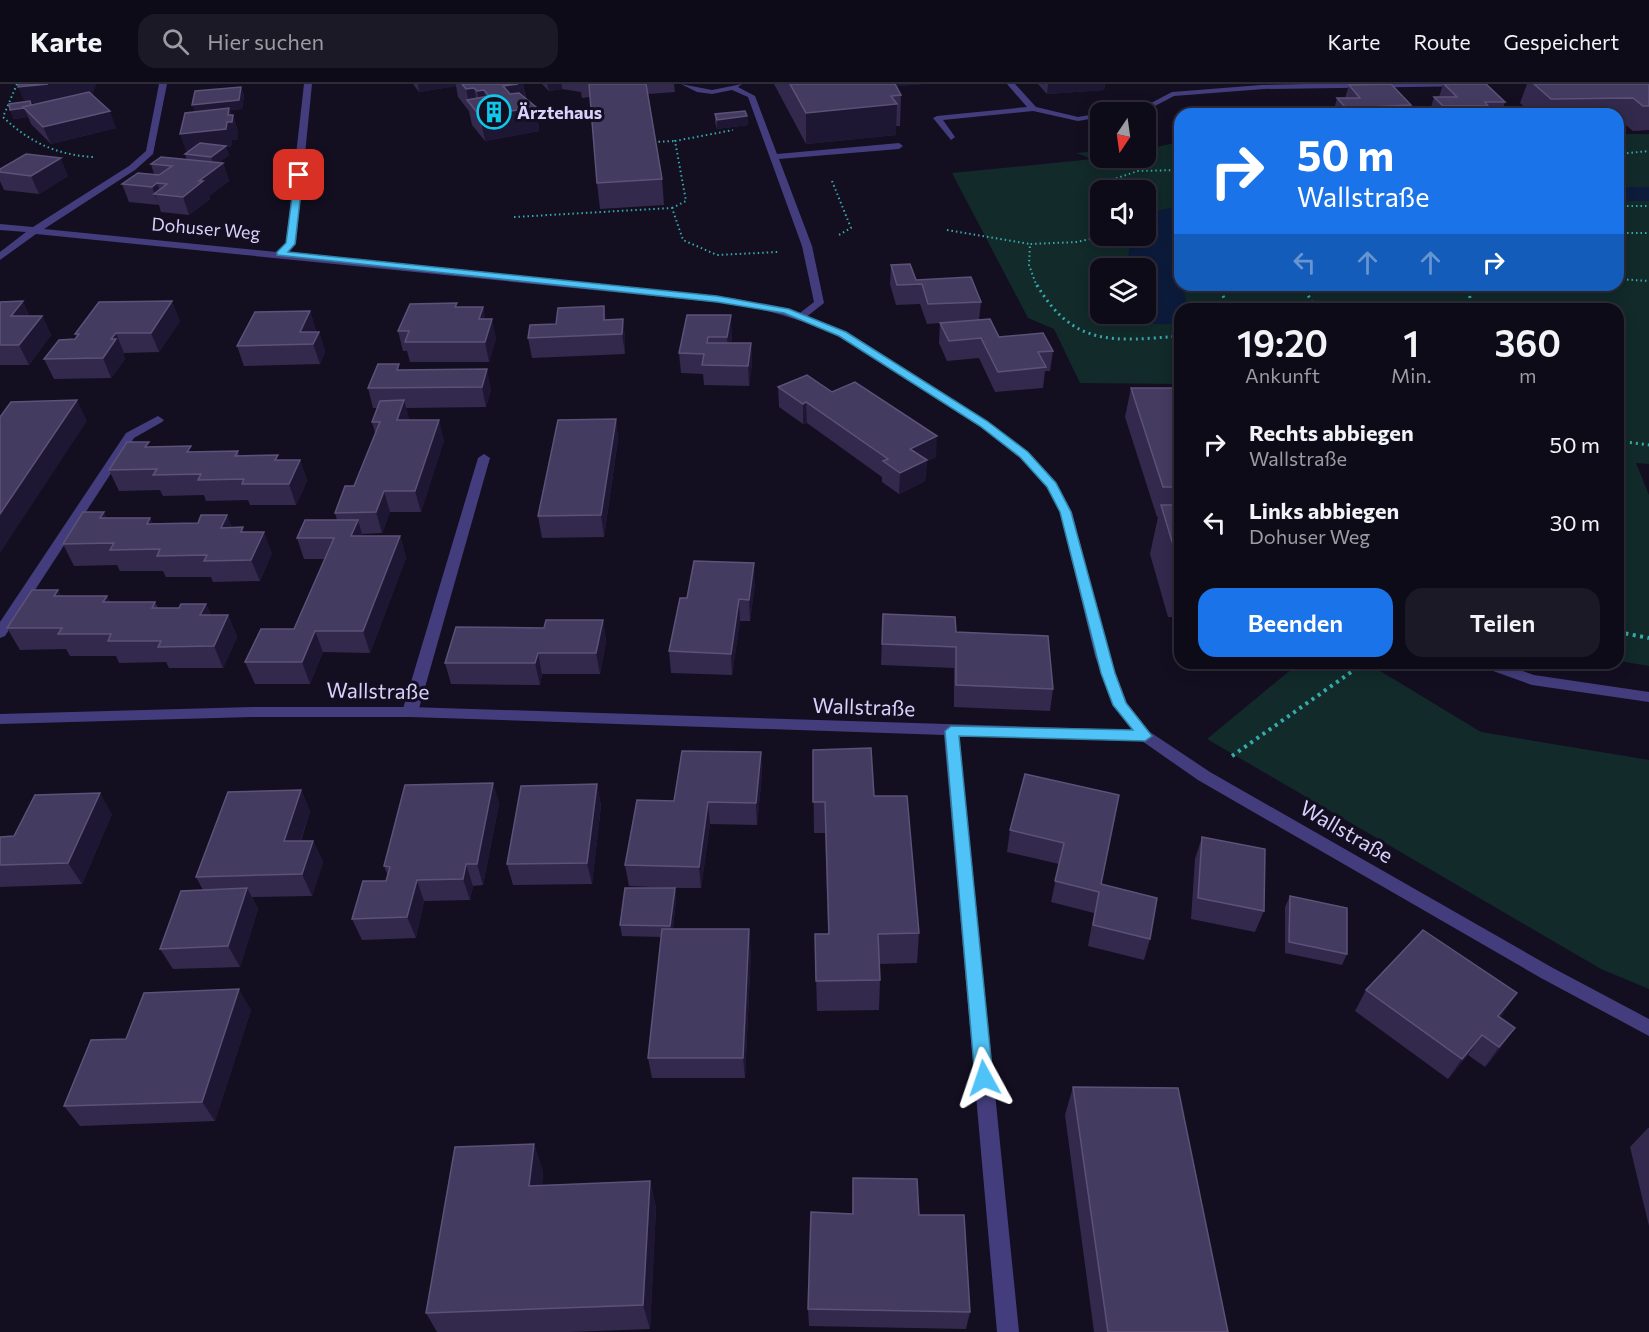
<!DOCTYPE html>
<html lang="de">
<meta charset="utf-8">
<style>
body{margin:0;font-family:Commissioner,sans-serif;background:#1c1926;color:#f1f3f6;height:100vh;display:flex;flex-direction:column;font-size:22px;white-space:nowrap}
*{box-sizing:border-box;margin:0}
p{font-size:20px;color:#9b9ba2}
.icon{flex:none;width:33px;height:33px;fill:none;stroke:currentColor;stroke-width:2;stroke-linecap:round;stroke-linejoin:round}
.map{position:relative;flex:1;overflow:hidden}
.sheet{position:absolute;left:1174px;top:219px;width:450px;height:366px;display:flex;flex-direction:column;background:#0e0b19;border-radius:18px;box-shadow:0 3px 15px #0003,0 0 0 2px #2e2b38}
.sheet>*{flex:none}
.banner{position:absolute;left:1174px;top:24px;width:450px;height:183px;border-radius:18px;box-shadow:0 3px 15px #0003,0 0 0 2px #2e2b38;background:#1a73e8;color:#fff;overflow:hidden}
.needle{width:39px;rotate:193deg}
.tools{position:absolute;left:1090px;top:18px;display:grid;gap:12px}
.tools a{display:grid;place-items:center;width:66px;height:66px;border-radius:12px;background:#0e0b19;box-shadow:0 3px 15px #0003,0 0 0 2px #2e2b38;font-size:30px}
.pin{position:absolute;display:grid;place-items:center;width:51px;height:51px;color:#fff;margin:-26px;border-radius:12px;box-shadow:0 3px 9px #0006}
.me{position:absolute;width:66px;margin:-33px;rotate:355deg;stroke-linejoin:round;filter:drop-shadow(0 0 4px #0008)}
.turn{display:flex;align-items:center;gap:21px;height:126px;padding:0 24px;font-size:27px}
.turn .icon{width:78px;height:78px;stroke-width:2.5}
.turn b{display:block;font-size:42px;line-height:51px}
.lanes{display:flex;align-items:center;height:57px;padding:0 24px;background:#0003;justify-content:center;gap:30px;direction:ltr}
.lanes .off{opacity:.35}
.eta{display:flex;justify-content:space-evenly;align-items:center;height:102px;text-align:center}
.eta b{font-size:36px;font-weight:600;line-height:42px}
.action{display:flex;gap:12px;margin-top:auto;padding:12px 24px}
.action a{flex:1;height:69px;border-radius:18px;background:#1a73e8;color:#fff;font-size:24px;font-weight:600;line-height:69px;text-align:center}
.action a+a{background:#1c1926;color:#f1f3f6}
ul{padding:0;list-style:none}
li{display:flex;align-items:center;gap:18px;height:78px;padding:0 24px}
li div{flex:1}
li b{display:block;font-size:22px}
li em{font-style:normal}
header{display:flex;align-items:center;gap:36px;box-sizing:border-box;height:84px;padding:0 30px;background:#0e0b19;border-bottom:2px solid #2e2b38}
header strong{font-size:28px}
nav{display:flex;gap:33px;margin-inline-start:auto;font-size:21px}
.search{width:420px;height:54px;background:#1c1926;display:flex;align-items:center;gap:15px;box-sizing:border-box;padding:0 21px;border-radius:18px;color:#9b9ba2;font-size:22px}
.map>svg:first-child{display:block}
.green{fill:#122a2a;fill-rule:evenodd}
.water{fill:#0d1b3c}
.lines{fill:none;stroke-linecap:round;stroke-linejoin:round}
.path-far2{stroke:#36abab;stroke-width:2;stroke-dasharray:1.5 3;stroke-linecap:butt}
.path-far1{stroke:#36abab;stroke-width:3;stroke-dasharray:2 4;stroke-linecap:butt}
.path{stroke:#36abab;stroke-width:4;stroke-dasharray:3 4.5;stroke-linecap:butt}
.service{fill:#433d7d;fill-rule:evenodd}
.minor{fill:#433d7d;fill-rule:evenodd}
.wall{fill:#33294d;fill-rule:evenodd}
.shaded-wall{fill:#1e1734}
.building{fill:#443b60;stroke:#5c5278;stroke-width:1.5}
.route{fill:#4fc3f7;stroke:#337fa1;stroke-width:1.5}
.labels{text-anchor:middle;dominant-baseline:central;stroke-width:6;stroke-linejoin:round;paint-order:stroke}
.far-poi-label{font-size:18px;font-weight:bold;fill:#d9d1fc;stroke:#130f21;text-anchor:start}
.far-street-label{font-size:18px;fill:#d9d1fc;stroke:#130f21}
.street-label{font-size:21px;fill:#d9d1fc;stroke:#130f21}
</style>
<header>
<strong>Karte</strong>
<div class="search"><svg class="icon" aria-label="search" viewBox="0 0 24 24"><circle cx="10" cy="10" r="6"/><path d="M15 15l6 6"/></svg>Hier suchen</div>
<nav><a>Karte</a><a>Route</a><a>Gespeichert</a></nav>
</header>
<div class="map">
<svg width="1649" height="1248" viewBox="0 0 1649 1248">
<rect width="100%" height="100%" fill="#130f21"/>
<!-- green -->
<path class="green" d="M1619 50H1649V380L1636 379 1649 411V582L1619 577 1618 225H1180V300L1080 299 1054 245 1028 234 952 89 1093 75 1076 69 1101 67V74H1146V65L1180 58V201H1618ZM1101 106H1146V152H1101ZM1101 184H1146V230H1101Z
M1299 579H1367L1481 648 1649 676V905L1601 885 1207 655Z"/>
<!-- water -->
<path class="water" d="M1619 103H1649V117H1619Z
M1180 122V201H1189L1184 207 1188 225H1180V238L1178 240C1160 240 1138 242 1124 230H1146V184H1127L1130 157 1135 152H1146V129Z"/>
<g class="lines">
<!-- path-far2 -->
<path class="path-far2" d="M17 0 3 33C29 58 57 71 93 73
M654 58 675 57
M1618 70 1649 67
M832 97 851 144 837 152
M1111 106 1114 95 1138 87 1180 86
M1618 122H1649
M672 124 686 117 675 57 733 46
M514 133 672 124 683 156 717 171 778 168
M947 146 1030 160
M1618 149H1649
M1618 195 1649 197
M1037 203 1029 181 1030 160 1077 158 1103 152
M1468 203 1470 201"/>
<!-- path-far1 -->
<path class="path-far1" d="M1037 201C1074 264 1115 257 1180 252
M1218 201 1229 225
M1303 201 1315 225
M1470 201 1468 203 1472 225
M1618 357 1649 361"/>
<!-- path -->
<path class="path" d="M1618 548 1649 554
M1232 672 1364 579"/>
<!-- service -->
<path class="service" d="M681 0 712 6 742 0 738 3 755 12 777 70 899 59 903 62 899 65 779 75 812 162 824 219 805 234 796 232 814 218 802 162 748 13 732 6 712 10 697 8Z
M1007 0H1015L1036 23 1078 33 1101 29V33L1078 37 1033 27 943 36 955 53 951 56 933 34 937 32 1027 23Z
M1261 1 1265 3 1264 5 1174 12 1155 22 1122 28H1108L1153 18 1172 8Z
M158 332 164 336 162 338 134 354 5 552 0 554V538L126 349Z
M484 370 490 374 418 628 415 632H405L402 628 478 374Z
M1477 579H1499L1534 591 1649 608V618L1532 601 1479 582Z"/>
<!-- minor -->
<path class="minor" d="M159 0H167L153 70 135 86 44 145 277 168 286 159 304 0H312L296 160 287 169 733 214 793 227 847 248 987 338 1028 368 1056 398 1072 428 1109 572 1127 619 1150 648 1210 688 1553 884 1649 935V952L1541 894 1198 696 1142 657 959 651 1019 1248H997L944 651 410 633H252L0 640V630L252 623H410L1132 646 1113 621 1095 572 1060 428 1047 403 1020 374 979 342 839 252C805 237 770 226 733 220L36 150 0 176V168L26 148 0 146V140L33 143 129 82 146 67Z
M1308 0H1481L1477 2 1261 5 1257 3 1261 1Z"/>
</g>
<!-- wall -->
<path class="wall" d="M96 0 92 11 116 44 51 60 31 40 28 33 14 35 10 26 24 18ZM47 17 32 21 31 19Z
M413 0H523L526 14 536 23 539 47 485 57 472 41 469 27 458 13 456 2 419 8Z
M542 0H674L675 8 648 10 662 95 664 121 600 125 597 99 590 13 582 14 581 8 562 5 549 7Z
M774 0H923L897 2 901 11 900 42H896V51L806 60Z
M1038 0H1105L1104 6 1047 10Z
M1443 0 1505 18 1501 30H1429L1434 13H1439Z
M1527 0H1649V46L1633 47 1622 38H1618V30H1532L1520 19Z
M1349 1 1411 21 1408 30H1333L1337 14H1345Z
M241 3 244 11 242 25 230 26 231 31H233L238 48V55L232 56 231 63H226L229 71 218 79H223L229 97 209 112 210 115 189 131 161 128 159 121 129 118 122 100 154 90 151 80 187 76 185 70 190 67H186L195 28Z
M715 30 747 32 748 41 717 45 715 38Z
M0 84 1 85 68 92 39 110 4 106 0 97Z
M891 181 916 196 981 218 979 236 999 253 1053 267 1050 287H1045L1043 304 995 308 979 274 947 277 939 259 940 239 927 240 920 220 896 221 890 200Z
M0 218 30 232H42L51 251 29 281H0Z
M457 223H483L485 235 496 254 489 278H410L407 267H403L398 247Z
M310 227 316 247 315 248H319L325 268 320 280 244 282 237 262Z
M687 231 732 251 731 259H751L752 279 749 302 704 301 703 290 681 289 679 269Z
M623 235 625 255V270L532 274 528 254 556 240Z
M180 237 159 268 124 269 123 271 125 275 111 294 54 295 44 275 75 255 77 253 75 250Z
M401 286 491 305 486 323 406 324 409 336 444 356 421 428H390L382 449 362 450 363 452H400L406 474 370 569 323 568 310 600H255L245 578 294 545 325 475H304L297 454 337 436 335 429 354 402 375 349 372 338 377 324H373L368 304Z
M778 303 832 308 936 373 927 377 925 397 899 410 882 398V393L807 339 803 340 779 323Z
M1131 304H1180V533H1168L1150 470 1158 433H1157L1125 333Z
M616 335 618 356 604 453 542 454 538 432Z
M151 363 193 368 238 367 239 372 279 376H300L307 397 296 421H250L248 416 206 417 204 411 163 412 160 406 119 407 109 386Z
M107 434H150L153 440 232 444 245 448 272 469 260 497 213 498 211 493H166L163 487H120L117 481 74 482 63 460Z
M755 500 750 537H740L732 591 671 589 669 567 687 514Z
M62 512 110 518H155L158 524H179L206 520 211 531H228L237 553 223 584H169L166 578 119 579 116 572H70L66 565 20 566 7 544Z
M883 530 956 548 1053 605 1050 627 954 623V584L881 581Z
M603 536 606 558 600 590H542L540 601 451 600 445 579 544 544Z
M813 666 874 712 919 849 917 879 880 880V896L879 926 817 927 815 850H828L825 749H814Z
M761 668 762 690 757 741 710 740 701 804H675L676 814 673 845 751 866 745 994H652L648 974 661 853 622 852 620 841 673 804 629 802 625 781 674 717Z
M1025 690 1101 800 1150 855 1144 876 1088 862 1094 829 1051 818 1059 780 1007 768 1010 746Z
M493 699 499 720 483 801 473 802 470 816 424 817 416 854 362 856 352 835 386 797 388 792 384 782Z
M597 700 601 722 592 800 513 801 507 780Z
M301 706 310 727 301 757H313L323 778 312 812 252 813 258 825 240 883 173 885 160 865 203 806 196 793Z
M112 730 82 800 0 803V781L14 752Z
M1202 753 1264 827 1255 848 1191 835 1195 775Z
M1290 812 1347 870 1342 881 1285 869V823Z
M1366 906 1503 930 1500 933 1501 964 1485 983 1468 971 1448 995 1355 927Z
M251 926 215 1037 80 1042 64 1022 126 955Z
M1073 1003 1228 1248H1094L1065 1031Z
M1648 1044H1649V1142L1630 1063Z
M534 1060 543 1088 542 1101 650 1097 656 1124 650 1245 570 1248H437L426 1229Z
M853 1094 919 1131 970 1228 966 1245 809 1242 808 1225 852 1130Z"/>
<!-- shaded-wall -->
<path class="shaded-wall" d="M48 0H96L91 14 31 19 34 25 25 19 18 3Z
M418 0H456V2L419 8Z
M518 0H523L526 19 507 27 503 2Z
M547 0H562V5L549 7Z
M880 0H923L880 4Z
M1048 0H1105L1104 6 1047 10Z
M241 3 244 11 242 25 230 26 232 35 233 31 238 48V55L232 56 231 63H226L229 71 214 82 211 73 224 63 186 67 180 50 195 29 192 21Z
M474 4 479 28 469 19 466 5Z
M484 6 488 31 482 32 477 7Z
M897 20 896 51 806 60V29Z
M536 23 539 47 485 57 480 32Z
M24 24 28 33 14 35 10 26Z
M110 27 116 44 51 60 43 43Z
M747 32 748 41 717 45V36Z
M61 74 68 92 39 110 31 92Z
M223 79 229 97 209 112 210 115 189 131 183 113 199 97Z
M157 99 161 110H154L159 121 152 103Z
M23 217 32 237 11 232Z
M172 217 180 237 159 268 151 249Z
M604 222 607 242 604 236Z
M483 223 487 243 479 235Z
M310 227 316 247 310 260 300 248Z
M731 231 732 251 728 273 727 253Z
M42 232 51 251 29 281 19 261Z
M492 235 496 254 489 278 485 258Z
M623 235 625 255V270L622 250Z
M319 248 325 268 320 280 313 260Z
M116 249 124 269 123 271 125 275 111 294 103 274 111 255Z
M751 259 752 279 749 302 748 282Z
M487 285 491 305 486 323 482 303Z
M77 316 87 337 0 469V430Z
M404 316 410 337 397 336Z
M806 318 807 339 803 340V320Z
M616 335 618 356 604 453 601 431Z
M439 336 444 356 421 428 415 407Z
M937 352 936 373 927 377 925 397 899 410 900 389 910 365Z
M300 376 307 397 296 421 289 400Z
M384 407 390 428 382 449 376 428Z
M104 428 114 449 100 434Z
M227 431 236 452 221 444Z
M150 434 160 455 147 440Z
M358 436 364 457 351 452Z
M264 448 272 469 260 497 251 476Z
M400 452 406 474 370 569 363 547Z
M754 479 755 500 750 537 749 516Z
M58 506 70 527 54 512Z
M107 512 118 534 103 518Z
M739 515 740 537 732 591 731 570Z
M206 520 215 541 200 531Z
M228 531 237 553 223 584 214 562Z
M603 536 606 558 600 590 596 569Z
M315 547 323 568 310 600 302 578Z
M538 569 542 590 540 601 535 579Z
M761 668 762 690 757 741 756 719Z
M493 699 499 720 483 801 477 780Z
M597 700 601 722 592 800 587 779Z
M301 706 310 727 293 779 284 757Z
M100 709 112 730 82 800 68 779Z
M708 718 710 740 701 804 699 783Z
M313 757 323 778 312 812 302 790Z
M466 780 473 802 470 816 463 795Z
M417 796 424 817 416 854 407 833Z
M247 804 258 825 240 883 228 862Z
M675 804 676 814 672 853 670 842Z
M749 845 751 866 745 994 743 974Z
M239 905 251 926 215 1037 202 1018Z
M1517 909 1503 930 1484 952 1498 932Z
M1515 944 1501 964 1485 983 1499 963Z
M1482 951 1468 971 1448 995 1462 975Z
M534 1060 543 1088 539 1128 529 1102Z
M650 1097 656 1124 650 1245 643 1221Z"/>
<!-- building -->
<path class="building" d="M19 0H48L18 3Z
M462 0H518L503 2 510 10 519 9 536 23 480 32 467 16 489 12 484 6 477 7 474 4 466 5Z
M589 0H646L662 95 597 99Z
M790 0H895L901 11 891 12 897 20 806 29Z
M1391 0 1411 21 1346 24 1337 14H1360L1349 1Z
M1444 0H1486L1505 18H1485L1488 22H1443L1434 13H1457Z
M1534 0H1649V22H1643L1633 14 1551 15Z
M241 3 239 16 192 21 195 7Z
M89 8 110 27 43 43 23 23Z
M30 17 31 21 23 23 24 24 10 26 9 20Z
M229 24 228 31H233L232 38H227L226 45 180 50 185 29Z
M745 27 747 32 717 36 715 30Z
M200 59 226 62 211 73 185 70Z
M26 70 61 74 31 92 0 88V85Z
M161 73 223 79 199 97H203L183 113 154 110 167 100 157 99 152 103 122 100 138 89 159 91 172 82 151 80Z
M910 180 916 196 971 193 981 218 928 220 922 200 897 201 891 181Z
M23 217 11 232H42L19 261H0V218Z
M172 217 151 249H116L111 255H116L103 274 44 275 59 256 75 255 79 250H75L99 218Z
M457 219 455 223H483L479 235H492L485 258H405L409 247H398L410 220Z
M604 222V236L623 235 622 250 528 254 530 241 556 240 558 224Z
M310 227 300 248H319L313 260 237 262 255 228Z
M687 231H731L727 253H708L707 259H751L748 282 702 281 704 270 679 269Z
M990 235 999 253 1043 249 1053 267 1038 268 1046 283 998 288 981 254 949 257 940 239Z
M378 280H399L397 286 487 285 482 303 368 304Z
M807 291 832 308 855 298 937 352 910 365 927 376 900 389 883 377 888 375 806 318 803 320 778 303Z
M1131 304H1180V403H1163Z
M77 316 0 430V333L11 318Z
M404 316 397 336H439L415 407H384L376 428 335 429 345 402H354L380 338H372L380 317Z
M616 335 601 431 538 432 558 336Z
M127 358H149L145 363 191 362 187 368 238 367 235 372 278 371 275 376H300L289 400H242L244 395 198 396 201 390 153 391 157 385 109 386Z
M1161 421H1180V484Z
M83 428H104L100 434H150L147 440 198 439 201 431H227L221 444 243 443 241 448H264L251 476 204 477 207 471 157 472 160 465 110 466 114 459 63 460Z
M305 436H358L351 452H400L363 547H315L302 578H245L261 545H294L334 454H297Z
M694 477 754 479 749 516 739 515 731 570 669 567 680 514H687Z
M32 506H58L54 512H107L103 518H155L152 524H179L181 520H206L200 531H228L214 562 158 563 161 557H108L111 550H58L62 544H7Z
M883 530 955 533 956 548 1048 552 1053 605 956 601V563L882 560Z
M546 536H603L596 569H538L535 579H445L456 543 544 544Z
M871 664 874 712H907L919 849 878 850 880 896 816 897 815 850H829L825 718H813V666Z
M682 667 761 668 756 719 708 718 699 783 625 781 637 716 674 717Z
M1025 690 1119 711 1101 800 1157 814 1150 855 1093 841 1099 808 1055 797 1064 759 1010 746Z
M493 699 477 780H466L463 795 417 796 407 833 352 835 363 797H386L390 783 384 782 405 701Z
M597 700 587 779 507 780 521 702Z
M301 706 284 757H313L302 790 196 793 228 708Z
M100 709 68 779 0 781V753L14 752 35 711Z
M1202 753 1265 765 1264 827 1198 814Z
M247 804 228 862 160 865 181 807Z
M625 804H675L670 842 620 841Z
M1290 812 1347 824V870L1289 858Z
M662 845H749L743 974H648Z
M1423 846 1517 909 1498 932 1515 944 1499 963 1482 951 1462 975 1366 906Z
M239 905 202 1018 64 1022 91 956 126 955 144 909Z
M1073 1003 1178 1004 1228 1248H1108Z
M534 1060 529 1102 650 1097 643 1221 426 1229 455 1063Z
M853 1094 917 1095 919 1131H964L970 1228 808 1225 811 1128 853 1130Z"/>
<!-- route -->
<path class="route" d="M299 89 303 91 295 160 288 168 717 212 789 225 846 248 987 337 1028 368 1056 399 1071 428 1115 589 1126 619 1152 652 1145 657 959 652 993 994 990 999 984 1002 978 999 975 994 945 647 951 642 1133 646 1113 621 1101 589 1060 428 1047 403 1020 373 980 342 839 252 784 229 717 218 277 171V168L286 159 295 91Z"/>
<!-- icons -->
<defs>
<symbol id="building-ring" viewBox="-11 -11 22 22"><circle r="9.5" fill="#130f21" stroke="#10c7ea" stroke-width="1.5"/><path d="M-4-6H4V6H1V3H-1V6H-4ZM-2.5-4.3h1.7v1.8h-1.7ZM.8-4.3h1.7v1.8H.8ZM-2.5-1h1.7V.8h-1.7ZM.8-1h1.7V.8H.8Z" fill="#10c7ea"/></symbol>
</defs>
<g fill-rule="evenodd">
<use href="#building-ring" x="475" y="9" width="38" height="38"/>
</g>
<g class="labels">
<!-- far-poi labels -->
<g class="far-poi-label">
<text x="517" y="28">Ärztehaus</text>
</g>
<!-- far-street labels -->
<g class="far-street-label">
<text transform="translate(206 144) rotate(5)">Dohuser Weg</text>
</g>
<!-- street labels -->
<g class="street-label">
<text transform="translate(378 606) rotate(1)">Wallstraße</text>
<text transform="translate(864 622) rotate(2)">Wallstraße</text>
<text transform="translate(1347 747) rotate(30)">Wallstraße</text>
</g>
</g>
</svg>
<div class="tools">
<a><svg class="needle" viewBox="-14 -14 28 28"><path d="M0-13l5 13h-10z" fill="#e53935"/><path d="M0 13l5-13h-10z" fill="#9b9ba2"/></svg></a>
<a><svg class="icon" aria-label="sound" viewBox="0 0 24 24"><path d="M4 9h4l5-4v14l-5-4H4zM17 9q2 3 0 6"/></svg></a>
<a><svg class="icon" aria-label="layers" viewBox="0 0 24 24"><path d="M12 4l9 5-9 5-9-5zM3 14l9 5 9-5"/></svg></a>
</div>
<div class="pin" style="left:299px;top:91px;background:#d93025"><svg class="icon" aria-label="arrive" viewBox="0 0 24 24"><path d="M6 21V4h12l-3 4 3 4H6"/></svg></div>
<svg class="me" style="left:984px;top:994px" viewBox="-20 -20 40 40"><path d="M0-17L14 15 0 8-14 15z" fill="#4fc3f7" stroke="#fff" stroke-width="4"/></svg>
<div class="banner">
<div class="turn"><svg class="icon" aria-label="right" viewBox="0 0 24 24"><path d="M7 20v-9h11M14 6l5 5-5 5"/></svg><div><b>50 m</b>Wallstraße</div></div>
<div class="lanes"><svg class="icon off" aria-label="left" viewBox="0 0 24 24"><path d="M17 20v-9H6M10 6l-5 5 5 5"/></svg><svg class="icon off" aria-label="ahead" viewBox="0 0 24 24"><path d="M12 20V5M6 11l6-6 6 6"/></svg><svg class="icon off" aria-label="ahead" viewBox="0 0 24 24"><path d="M12 20V5M6 11l6-6 6 6"/></svg><svg class="icon" aria-label="right" viewBox="0 0 24 24"><path d="M7 20v-9h11M14 6l5 5-5 5"/></svg></div>
</div>
<section class="sheet">
<div class="eta">
<div><b>19:20</b><p>Ankunft</p></div>
<div><b>1</b><p>Min.</p></div>
<div><b>360</b><p>m</p></div>
</div>
<ul>
<li><svg class="icon" aria-label="right" viewBox="0 0 24 24"><path d="M7 20v-9h11M14 6l5 5-5 5"/></svg><div><b>Rechts abbiegen</b><p>Wallstraße</p></div><em>50 m</em></li>
<li><svg class="icon" aria-label="left" viewBox="0 0 24 24"><path d="M17 20v-9H6M10 6l-5 5 5 5"/></svg><div><b>Links abbiegen</b><p>Dohuser Weg</p></div><em>30 m</em></li>
</ul>
<div class="action"><a>Beenden</a><a>Teilen</a></div>
</section>
</div>
